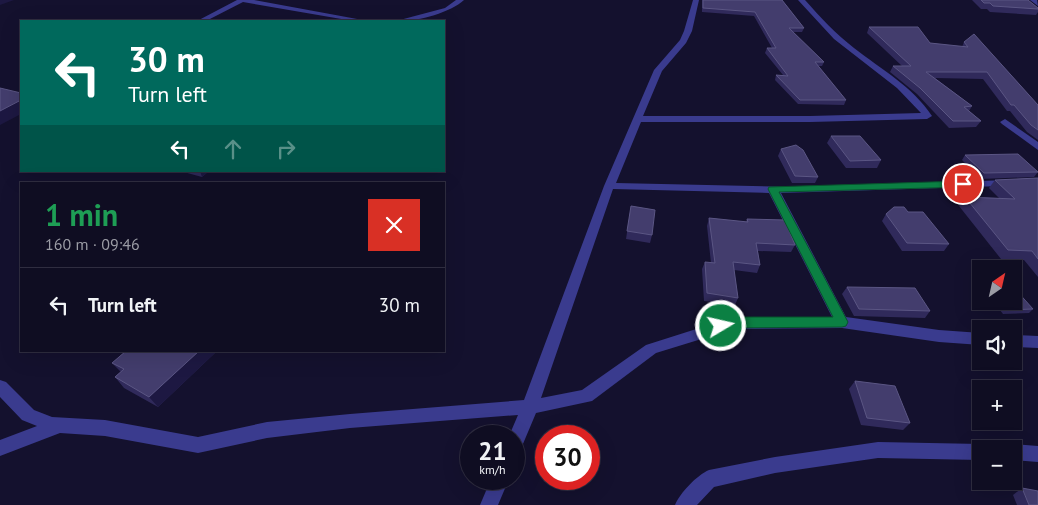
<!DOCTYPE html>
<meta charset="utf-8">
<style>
body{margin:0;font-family:"PT Sans",sans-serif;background:#18162a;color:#f1f3f6;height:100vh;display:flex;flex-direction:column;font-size:19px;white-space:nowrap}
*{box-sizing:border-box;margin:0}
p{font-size:16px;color:#9b9ca5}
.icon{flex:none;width:28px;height:28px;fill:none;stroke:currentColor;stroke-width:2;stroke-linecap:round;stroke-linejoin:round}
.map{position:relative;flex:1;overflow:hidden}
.details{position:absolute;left:20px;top:182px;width:425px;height:170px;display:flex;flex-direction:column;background:#0f0d22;border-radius:0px;box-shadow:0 5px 20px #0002,0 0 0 1px #2f2d40}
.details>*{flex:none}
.hud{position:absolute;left:20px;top:20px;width:425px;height:152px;border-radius:0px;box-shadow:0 5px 20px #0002,0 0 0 1px #2f2d40;background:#00695c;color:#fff;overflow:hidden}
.needle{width:32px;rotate:34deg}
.tools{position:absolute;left:972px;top:260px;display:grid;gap:10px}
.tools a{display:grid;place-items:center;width:50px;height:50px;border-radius:0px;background:#0f0d22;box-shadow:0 5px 20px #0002,0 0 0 1px #2f2d40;font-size:25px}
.speed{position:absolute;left:460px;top:425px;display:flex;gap:10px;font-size:25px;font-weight:700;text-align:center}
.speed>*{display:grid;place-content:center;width:65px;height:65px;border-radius:50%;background:#0f0d22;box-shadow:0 5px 20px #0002,0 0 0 1px #2f2d40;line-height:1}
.speed small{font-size:12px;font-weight:400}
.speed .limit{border:8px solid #d22;background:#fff;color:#111}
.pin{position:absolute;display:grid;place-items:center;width:42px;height:42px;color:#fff;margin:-21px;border:2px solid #fff;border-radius:50%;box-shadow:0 1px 5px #0007}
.me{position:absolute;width:55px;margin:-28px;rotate:81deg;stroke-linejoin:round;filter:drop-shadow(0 0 4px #0008)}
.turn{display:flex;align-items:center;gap:18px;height:105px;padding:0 25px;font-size:22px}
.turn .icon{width:65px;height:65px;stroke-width:2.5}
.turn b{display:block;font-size:35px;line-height:42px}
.lanes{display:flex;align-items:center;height:48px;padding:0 25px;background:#0003;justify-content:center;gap:25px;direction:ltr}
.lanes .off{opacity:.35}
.round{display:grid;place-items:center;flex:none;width:52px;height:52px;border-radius:0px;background:#18162a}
.headline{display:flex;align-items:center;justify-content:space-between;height:85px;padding:0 25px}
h1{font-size:30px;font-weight:700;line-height:38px;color:#1e9e55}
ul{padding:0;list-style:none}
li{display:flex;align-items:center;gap:15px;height:75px;padding:0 25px;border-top:1px solid #2f2d40}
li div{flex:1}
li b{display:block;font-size:19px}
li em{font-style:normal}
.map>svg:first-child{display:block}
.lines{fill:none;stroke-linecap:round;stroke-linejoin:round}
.street{fill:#3a3b8e;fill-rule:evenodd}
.wall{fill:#302a5b}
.shaded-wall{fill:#1d1842}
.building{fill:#433d6d;stroke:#5b5684}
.route{fill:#0b8043;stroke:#07532c}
</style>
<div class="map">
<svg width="1038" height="505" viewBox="0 0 1038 505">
<rect width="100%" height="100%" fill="#14112e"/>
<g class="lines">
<!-- street -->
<path class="street" d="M237 0H254L368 21H353L243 2 206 21H197Z
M456 0H464C450 13 416 22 396 21L445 8Z
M693 0H699L692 31 686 43 662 71 643 116H810L921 113 897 88 834 39 798 0H805C820 17 836 34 854 48 882 70 912 86 932 116L927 119 810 122H641L616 183 794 187 1038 179V185L781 193 846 317 939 330 981 333V345L939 342 842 328 734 329 656 353 592 401 536 413 520 451 514 453V436H509L518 415 350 428 267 438 198 453 105 436 60 433 0 456V440L37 426 22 420 0 397V380L6 382 34 410 52 417 105 420 198 437 267 422 350 414 524 400 604 186 654 70 680 40 684 31ZM613 189 769 193 832 317H734L646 345 582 390 541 398Z
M1030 0H1037L1038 6Z
M1005 119 1038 142V150L1002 124 1000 122Z
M1014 335 1038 336V348L1014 347Z
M878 442 981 444 988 449H981V460L878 458 775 473 714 487 697 505H675C680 493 697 475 709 470L775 457Z
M1014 444 1038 446V462L1014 460V449H1007Z
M491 479H509L498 505H480Z"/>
</g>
<!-- wall -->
<path class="wall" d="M702 0H782L804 28 802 32H793L824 62 822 66H818L846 100 844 105 798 104 775 80 776 75H783L765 53 767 48H772L754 16 702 12Z
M972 0H1028L1038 8V12L1036 15 990 12 987 9H981Z
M869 27 930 43 962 47 964 42 1038 105V140L1027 132 1010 111H1007L983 79 935 78 972 106 969 111 981 121 976 127 949 128 917 94 890 72 893 66H902L867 33Z
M831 136 881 160 877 168H846L827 143Z
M781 149 818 177 815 183H792L778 156Z
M965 155 1038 171V172L1034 177 980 179 962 160Z
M180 171H209L202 177Z
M1038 178V277L1024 260 1001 259 959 206 965 197 999 198 989 188 995 180Z
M631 206 652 235 650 243 626 239Z
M908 212 949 244 944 251H902L882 221 886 214Z
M709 218 746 222 747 219 795 245 791 252 758 251 760 265 757 273 734 270 738 298 735 305 704 301 702 269 705 262 711 263 707 226Z
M847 287 930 311 925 318 854 316 842 294Z
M993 301H1014L1033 309 1029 313 1003 314Z
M126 351H217L158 407 124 388 115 377 121 372 112 363Z
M855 381 910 423 903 430 861 425 849 389Z
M1022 488 1038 505H1017L1013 495Z"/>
<!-- shaded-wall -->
<path class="shaded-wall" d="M0 0H14L0 5Z
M21 100V114L0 125V111Z
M200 171H209L202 177Z
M199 351H217L158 407 149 397Z"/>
<!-- building -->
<path class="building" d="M703 0H782L804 28H789L824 62H815L846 100H800L776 75 788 76 767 48H776L755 12 703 8Z
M981 0H1028L1038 8V9L993 6 990 3H984Z
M869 27H918L930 43 968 47 964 42 974 34 1038 105V130L1031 125 1014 105H1011L987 72H926L972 106 964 107 981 121H953L920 88 893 66H911Z
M0 88 21 93V100L0 111Z
M831 136H860L881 160 850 161Z
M796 145 803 150 818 177 795 176 781 149Z
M1018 154 1038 172 984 173 965 155Z
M1038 178V259L1032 251 1008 250 965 197 1015 199 995 180Z
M631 206 655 210 652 235 627 231Z
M894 207H904L908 212H923L949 244 907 243 886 214Z
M709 218 748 222 747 219 785 220 795 245 756 243 760 265 733 262 738 298 707 293 705 262 715 263Z
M847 287 915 288 930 311 859 309Z
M1014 290H1016L1033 309 1007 310 1000 301H1014Z
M126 351H199L149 397 115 377 124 369 112 363Z
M855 381 895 386 910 423 867 418Z
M1022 488 1038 491V505H1029Z"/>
<!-- route -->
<path class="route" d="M963 181 967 182V187L779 192 848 322 846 326 842 327 734 328 721 332 716 330 714 326 716 323 734 317H833L768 189 769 187Z"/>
</svg>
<div class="tools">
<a><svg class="needle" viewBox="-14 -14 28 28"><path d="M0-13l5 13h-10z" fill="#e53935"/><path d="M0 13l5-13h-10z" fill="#9b9ca5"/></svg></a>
<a><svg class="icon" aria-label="sound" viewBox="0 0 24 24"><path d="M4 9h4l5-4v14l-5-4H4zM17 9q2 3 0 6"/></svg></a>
<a>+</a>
<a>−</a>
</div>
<div class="speed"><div>21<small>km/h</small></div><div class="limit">30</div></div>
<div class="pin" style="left:963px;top:184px;background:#d93025"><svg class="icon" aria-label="arrive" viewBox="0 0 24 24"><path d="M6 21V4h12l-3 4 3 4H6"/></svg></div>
<svg class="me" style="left:721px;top:326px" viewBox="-20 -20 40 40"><circle r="17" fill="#0b8043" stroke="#fff" stroke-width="3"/><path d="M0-11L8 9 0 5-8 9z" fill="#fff"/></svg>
<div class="hud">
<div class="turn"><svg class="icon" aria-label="left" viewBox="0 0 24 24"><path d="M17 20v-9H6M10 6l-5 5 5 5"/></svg><div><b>30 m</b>Turn left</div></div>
<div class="lanes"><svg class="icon" aria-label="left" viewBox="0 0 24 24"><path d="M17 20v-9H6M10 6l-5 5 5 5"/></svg><svg class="icon off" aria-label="ahead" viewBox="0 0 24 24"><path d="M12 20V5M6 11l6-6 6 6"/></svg><svg class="icon off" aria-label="right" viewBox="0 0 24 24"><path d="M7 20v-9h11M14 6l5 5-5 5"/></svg></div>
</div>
<section class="details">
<div class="headline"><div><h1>1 min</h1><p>160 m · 09:46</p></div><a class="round" style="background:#d93025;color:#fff"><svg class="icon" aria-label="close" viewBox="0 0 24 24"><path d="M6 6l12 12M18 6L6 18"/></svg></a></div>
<ul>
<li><svg class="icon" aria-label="left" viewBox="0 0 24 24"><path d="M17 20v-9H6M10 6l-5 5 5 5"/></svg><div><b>Turn left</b></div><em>30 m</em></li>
</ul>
</section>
</div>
